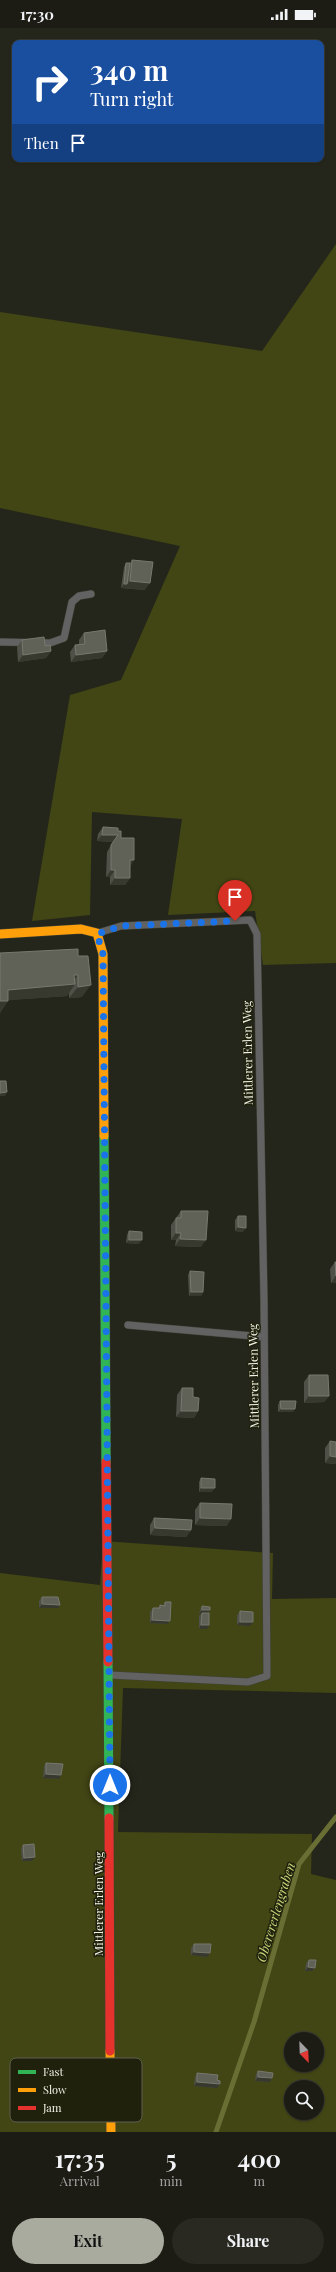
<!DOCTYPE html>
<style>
body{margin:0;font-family:"Playfair Display",serif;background:#292922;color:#f1f3f6;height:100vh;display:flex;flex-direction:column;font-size:15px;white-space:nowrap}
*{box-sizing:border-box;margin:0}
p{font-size:13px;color:#a0a1a0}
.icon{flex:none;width:22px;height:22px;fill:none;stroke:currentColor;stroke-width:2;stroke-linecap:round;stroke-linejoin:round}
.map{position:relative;height:2104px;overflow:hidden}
.sheet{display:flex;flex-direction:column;background:#1c1c14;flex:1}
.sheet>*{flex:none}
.guide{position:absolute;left:12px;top:12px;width:312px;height:122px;border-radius:8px;box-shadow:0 1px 3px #0004,0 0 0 1px #3a3a34;background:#1a4fa0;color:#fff;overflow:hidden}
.needle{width:26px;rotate:157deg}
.tools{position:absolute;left:284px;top:2004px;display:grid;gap:8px}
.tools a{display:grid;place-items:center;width:40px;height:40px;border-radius:50%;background:#1c1c14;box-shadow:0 1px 3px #0004,0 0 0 1px #3a3a34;font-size:20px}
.pin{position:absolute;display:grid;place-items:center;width:34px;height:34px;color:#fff;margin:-41px -17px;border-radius:50% 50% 50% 0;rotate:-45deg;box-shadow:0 0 4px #0007}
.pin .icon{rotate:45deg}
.me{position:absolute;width:44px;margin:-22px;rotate:0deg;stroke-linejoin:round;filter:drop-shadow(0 0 3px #0008)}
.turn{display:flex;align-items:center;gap:14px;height:84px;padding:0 12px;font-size:18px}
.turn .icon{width:52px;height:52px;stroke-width:2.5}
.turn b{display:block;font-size:28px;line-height:34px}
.then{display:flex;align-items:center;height:38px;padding:0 12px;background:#0003;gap:8px;font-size:15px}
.eta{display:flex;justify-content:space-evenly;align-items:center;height:68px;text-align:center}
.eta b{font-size:24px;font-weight:700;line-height:28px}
.action{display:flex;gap:8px;margin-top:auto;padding:8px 12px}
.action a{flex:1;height:46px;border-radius:24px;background:#a9ab9e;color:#111;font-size:16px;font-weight:700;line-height:46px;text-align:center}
.action a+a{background:#292922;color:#f1f3f6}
.status{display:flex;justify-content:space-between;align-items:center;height:28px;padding:0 20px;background:#1c1c14;direction:ltr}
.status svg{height:11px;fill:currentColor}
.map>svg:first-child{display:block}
.green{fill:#424514;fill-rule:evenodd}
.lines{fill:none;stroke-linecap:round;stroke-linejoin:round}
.stream{stroke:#696f34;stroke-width:5}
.lane-casing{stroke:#414238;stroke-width:8}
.fast-casing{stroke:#414238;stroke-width:10}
.slow-casing{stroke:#414238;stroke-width:10}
.jam-casing{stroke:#414238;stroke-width:10}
.lane{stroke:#616261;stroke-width:7}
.fast{stroke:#30b455;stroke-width:9}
.slow{stroke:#ff9f0a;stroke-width:9}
.jam{stroke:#e5322d;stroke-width:9}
.wall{fill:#4f5047}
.shaded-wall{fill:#37382e}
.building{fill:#606258;stroke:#77786e}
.route{stroke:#1a73e8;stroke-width:7;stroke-dasharray:0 12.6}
.labels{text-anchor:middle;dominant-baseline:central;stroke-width:3;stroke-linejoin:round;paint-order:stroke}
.street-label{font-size:12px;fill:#f0f2e5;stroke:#1f210d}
.water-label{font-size:13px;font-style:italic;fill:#c9d377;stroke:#1f210d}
.key{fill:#1f210d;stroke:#5e604e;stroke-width:1}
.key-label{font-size:11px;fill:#f0f2e5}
</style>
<div class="status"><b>17:30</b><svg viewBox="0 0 49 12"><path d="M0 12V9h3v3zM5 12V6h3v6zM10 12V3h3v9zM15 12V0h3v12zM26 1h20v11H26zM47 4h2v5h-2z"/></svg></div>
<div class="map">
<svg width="336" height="2104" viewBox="0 0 336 2104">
<rect width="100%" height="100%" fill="#25261b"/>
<!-- green -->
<path class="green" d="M336 216V935L263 937 255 883 168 887 182 791 92 784 90 887 32 893 70 667 121 652 180 518 0 480V284L262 323Z
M103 1513 273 1525 272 1571 336 1570V1665L123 1660 118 1804 312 1806 311 1846 336 1852V2104H0V1545L100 1557ZM291 2011H317V2037H291ZM291 2059H317V2085H291Z"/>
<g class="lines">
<!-- stream -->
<path class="stream" d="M216 2104 254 1994 299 1836 336 1789"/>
<defs>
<path id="lane" d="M0 614 50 615 64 610 72 574 79 568 91 566
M98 905 121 898 250 892 257 906 264 1272 267 1648 248 1654 110 1647
M128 1297 264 1309"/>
<path id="fast" d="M104 1108 106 1434
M108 1634 109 1790"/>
<path id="slow" d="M0 906 81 901 97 905 103 926 104 1108
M110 2023 111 2104"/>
<path id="jam" d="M106 1434 108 1634
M109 1790 110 2023"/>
</defs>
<!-- lane casing -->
<use href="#lane" class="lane-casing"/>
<!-- fast casing -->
<use href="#fast" class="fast-casing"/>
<!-- slow casing -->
<use href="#slow" class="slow-casing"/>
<!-- jam casing -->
<use href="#jam" class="jam-casing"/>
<!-- lane -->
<use href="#lane" class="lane"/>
<!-- fast -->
<use href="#fast" class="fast"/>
<!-- slow -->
<use href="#slow" class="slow"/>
<!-- jam -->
<use href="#jam" class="jam"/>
</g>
<!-- wall -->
<path class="wall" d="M132 533 145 562 121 560 124 539 126 535H130Z
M84 605 107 623 102 630 71 634 70 624 75 617H79V612Z
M22 612 51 623 46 630 18 634 17 619Z
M103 799 118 803 121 810 130 838V850L125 857H110V849H106L107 824 113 814 97 813 98 806Z
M0 925 78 928 82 969 69 970V964L67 968 8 972 0 985Z
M181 1183 201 1219 175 1218 176 1212H171V1197Z
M238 1188 243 1204 235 1203V1192Z
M129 1203 139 1216 126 1215 127 1207Z
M335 1234 336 1255H331L330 1241Z
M190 1243 203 1264 201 1268H189L188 1247Z
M309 1347 329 1368 324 1374 304 1375V1354Z
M182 1360 198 1383 194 1390 176 1389 177 1367Z
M280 1373 295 1381 292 1384H278V1377Z
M330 1413 336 1414V1436L325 1435V1420Z
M201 1450 212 1464H199V1454Z
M200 1475 227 1498 195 1497V1482Z
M154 1490 191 1502 186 1509 150 1507V1497Z
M42 1569 58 1580H39V1573Z
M165 1574 167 1596 150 1595V1584L153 1580H158L160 1577 163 1578Z
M202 1578 210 1582 208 1585 207 1601H199V1588L201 1586H199L200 1582Z
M240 1583 250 1598 237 1597V1587Z
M46 1735 59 1751 43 1750 44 1738Z
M23 1817 32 1833H22L21 1821Z
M194 1916 207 1929 191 1927V1920Z
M309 1932 312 1943H305L306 1935Z
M258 2043 270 2054 255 2053 256 2046Z
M197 2045 217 2052V2060L194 2058 195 2049Z"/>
<!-- shaded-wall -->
<path class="shaded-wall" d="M130 553 150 555 145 562 121 560 124 556H127Z
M51 623 46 630 18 634 23 627Z
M107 623 102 630 71 634 76 627Z
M102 807H118L113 814 97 813Z
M130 832H134L130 839Z
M111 842H115L110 849H106Z
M115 850H130L125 857H110Z
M74 947H78L71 956H75L67 968 0 973 8 962Z
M91 957 82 969 69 970 78 959Z
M0 973H8L0 985Z
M7 1064 5 1068H0V1065Z
M238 1199 246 1200 243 1204 235 1203Z
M176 1205H181L176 1212H171Z
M180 1211 206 1212 201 1219 175 1218Z
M129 1212H142L139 1216 126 1215Z
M336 1248V1255H331Z
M191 1264H203L201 1268H189Z
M309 1368H329L324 1374 304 1375Z
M281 1381H295L292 1384H278Z
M181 1383H198L194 1390 176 1389Z
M330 1428 336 1429V1436L325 1435Z
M201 1460H215L212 1464H199Z
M200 1490 231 1491 227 1498 195 1497Z
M155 1500 191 1502 186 1509 150 1507Z
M42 1576 60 1577 58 1580H39Z
M202 1582H210L207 1586 202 1585 201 1586H199Z
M152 1592 170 1593 167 1596 150 1595Z
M240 1594H253L250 1598 237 1597Z
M201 1597H209L207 1601H199Z
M46 1746 61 1747 59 1751 43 1750Z
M35 1829 32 1833H22L24 1830Z
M194 1924 210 1925 207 1929 191 1927Z
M308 1939 315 1940 312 1943H305Z
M258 2049 272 2050 270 2054 255 2053Z
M197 2054 220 2056 217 2060 194 2058Z"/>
<!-- building -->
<path class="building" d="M132 532 153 534 150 555 130 553Z
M126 535H130L127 556H124Z
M105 602 107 623 76 627 75 617 85 616 84 605Z
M44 609 45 618 50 617 51 623 23 627 22 612Z
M103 799 118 800V803H121V810H134V832H130V850H115V842H111V817L118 807H102Z
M78 921V928H88L91 957 78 959V947H74L75 956 8 962V973H0V925Z
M0 1053H6L7 1064 0 1065Z
M181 1183H208L206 1212 180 1211 181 1205H176V1190H181Z
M238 1188H246V1200L238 1199Z
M129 1203 142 1204V1212H129Z
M335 1234H336V1248Z
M190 1243 204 1244 203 1264H191Z
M309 1347H328L329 1368H309Z
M182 1360H193V1369L199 1370 198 1383H181Z
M280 1373H296L295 1381H281Z
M330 1413 336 1414V1429L330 1428Z
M201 1450 215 1451V1460H201Z
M200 1475 232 1476 231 1491 200 1490Z
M154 1490 192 1492 191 1502 155 1500Z
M42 1569H58L60 1577 42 1576Z
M165 1574H171L170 1593 152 1592 153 1580H160V1577L165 1578Z
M202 1578 210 1579V1582H202Z
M240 1583 253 1584V1594H240Z
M202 1585H209V1597H201Z
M46 1735 63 1736 61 1747 46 1746Z
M34 1816 35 1829 24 1830 23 1817Z
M194 1916H211L210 1925 194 1924Z
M309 1932H316L315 1940 308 1939Z
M258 2043 273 2045 272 2050 258 2049Z
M197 2045 218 2047 217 2052 220 2053V2056L197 2054Z"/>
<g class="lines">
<!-- route -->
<path class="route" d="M110 1757 103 926 97 906 121 898 235 893"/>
</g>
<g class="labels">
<!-- street labels -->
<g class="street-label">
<text transform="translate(247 1025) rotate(-91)">Mittlerer Erlen Weg</text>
<text transform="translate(253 1348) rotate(-91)">Mittlerer Erlen Weg</text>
<text transform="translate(98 1876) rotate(-90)">Mittlerer Erlen Weg</text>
</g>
<!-- water labels -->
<g class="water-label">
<text transform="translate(275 1884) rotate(-73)">Oberererlengraben</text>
</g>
</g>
<!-- legend -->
<rect x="10" y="2030" width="132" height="64" rx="6" class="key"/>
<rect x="18" y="2042" width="18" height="4" fill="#30b455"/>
<rect x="18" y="2060" width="18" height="4" fill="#ff9f0a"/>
<rect x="18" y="2078" width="18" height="4" fill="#e5322d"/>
<g class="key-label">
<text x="43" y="2048">Fast</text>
<text x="43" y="2066">Slow</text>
<text x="43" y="2084">Jam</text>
</g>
</svg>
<div class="tools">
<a><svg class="needle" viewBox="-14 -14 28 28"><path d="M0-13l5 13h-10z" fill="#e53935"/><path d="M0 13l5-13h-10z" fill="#a0a1a0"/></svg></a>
<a><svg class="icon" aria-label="search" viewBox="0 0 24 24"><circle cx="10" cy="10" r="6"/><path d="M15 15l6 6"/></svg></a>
</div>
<div class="pin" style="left:235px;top:893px;background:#d93025"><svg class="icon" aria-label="arrive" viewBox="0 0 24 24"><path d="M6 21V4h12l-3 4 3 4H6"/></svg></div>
<svg class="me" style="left:110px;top:1757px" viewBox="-20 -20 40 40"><circle r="17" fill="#1a73e8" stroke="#fff" stroke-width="3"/><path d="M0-11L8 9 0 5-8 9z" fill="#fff"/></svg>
<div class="guide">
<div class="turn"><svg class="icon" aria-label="right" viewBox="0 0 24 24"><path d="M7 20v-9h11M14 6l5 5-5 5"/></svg><div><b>340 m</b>Turn right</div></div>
<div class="then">Then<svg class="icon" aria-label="arrive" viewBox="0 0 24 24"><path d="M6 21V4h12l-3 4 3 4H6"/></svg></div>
</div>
</div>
<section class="sheet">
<div class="eta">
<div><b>17:35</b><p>Arrival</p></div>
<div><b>5</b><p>min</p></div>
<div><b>400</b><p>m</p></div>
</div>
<div class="action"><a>Exit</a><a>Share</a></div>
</section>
